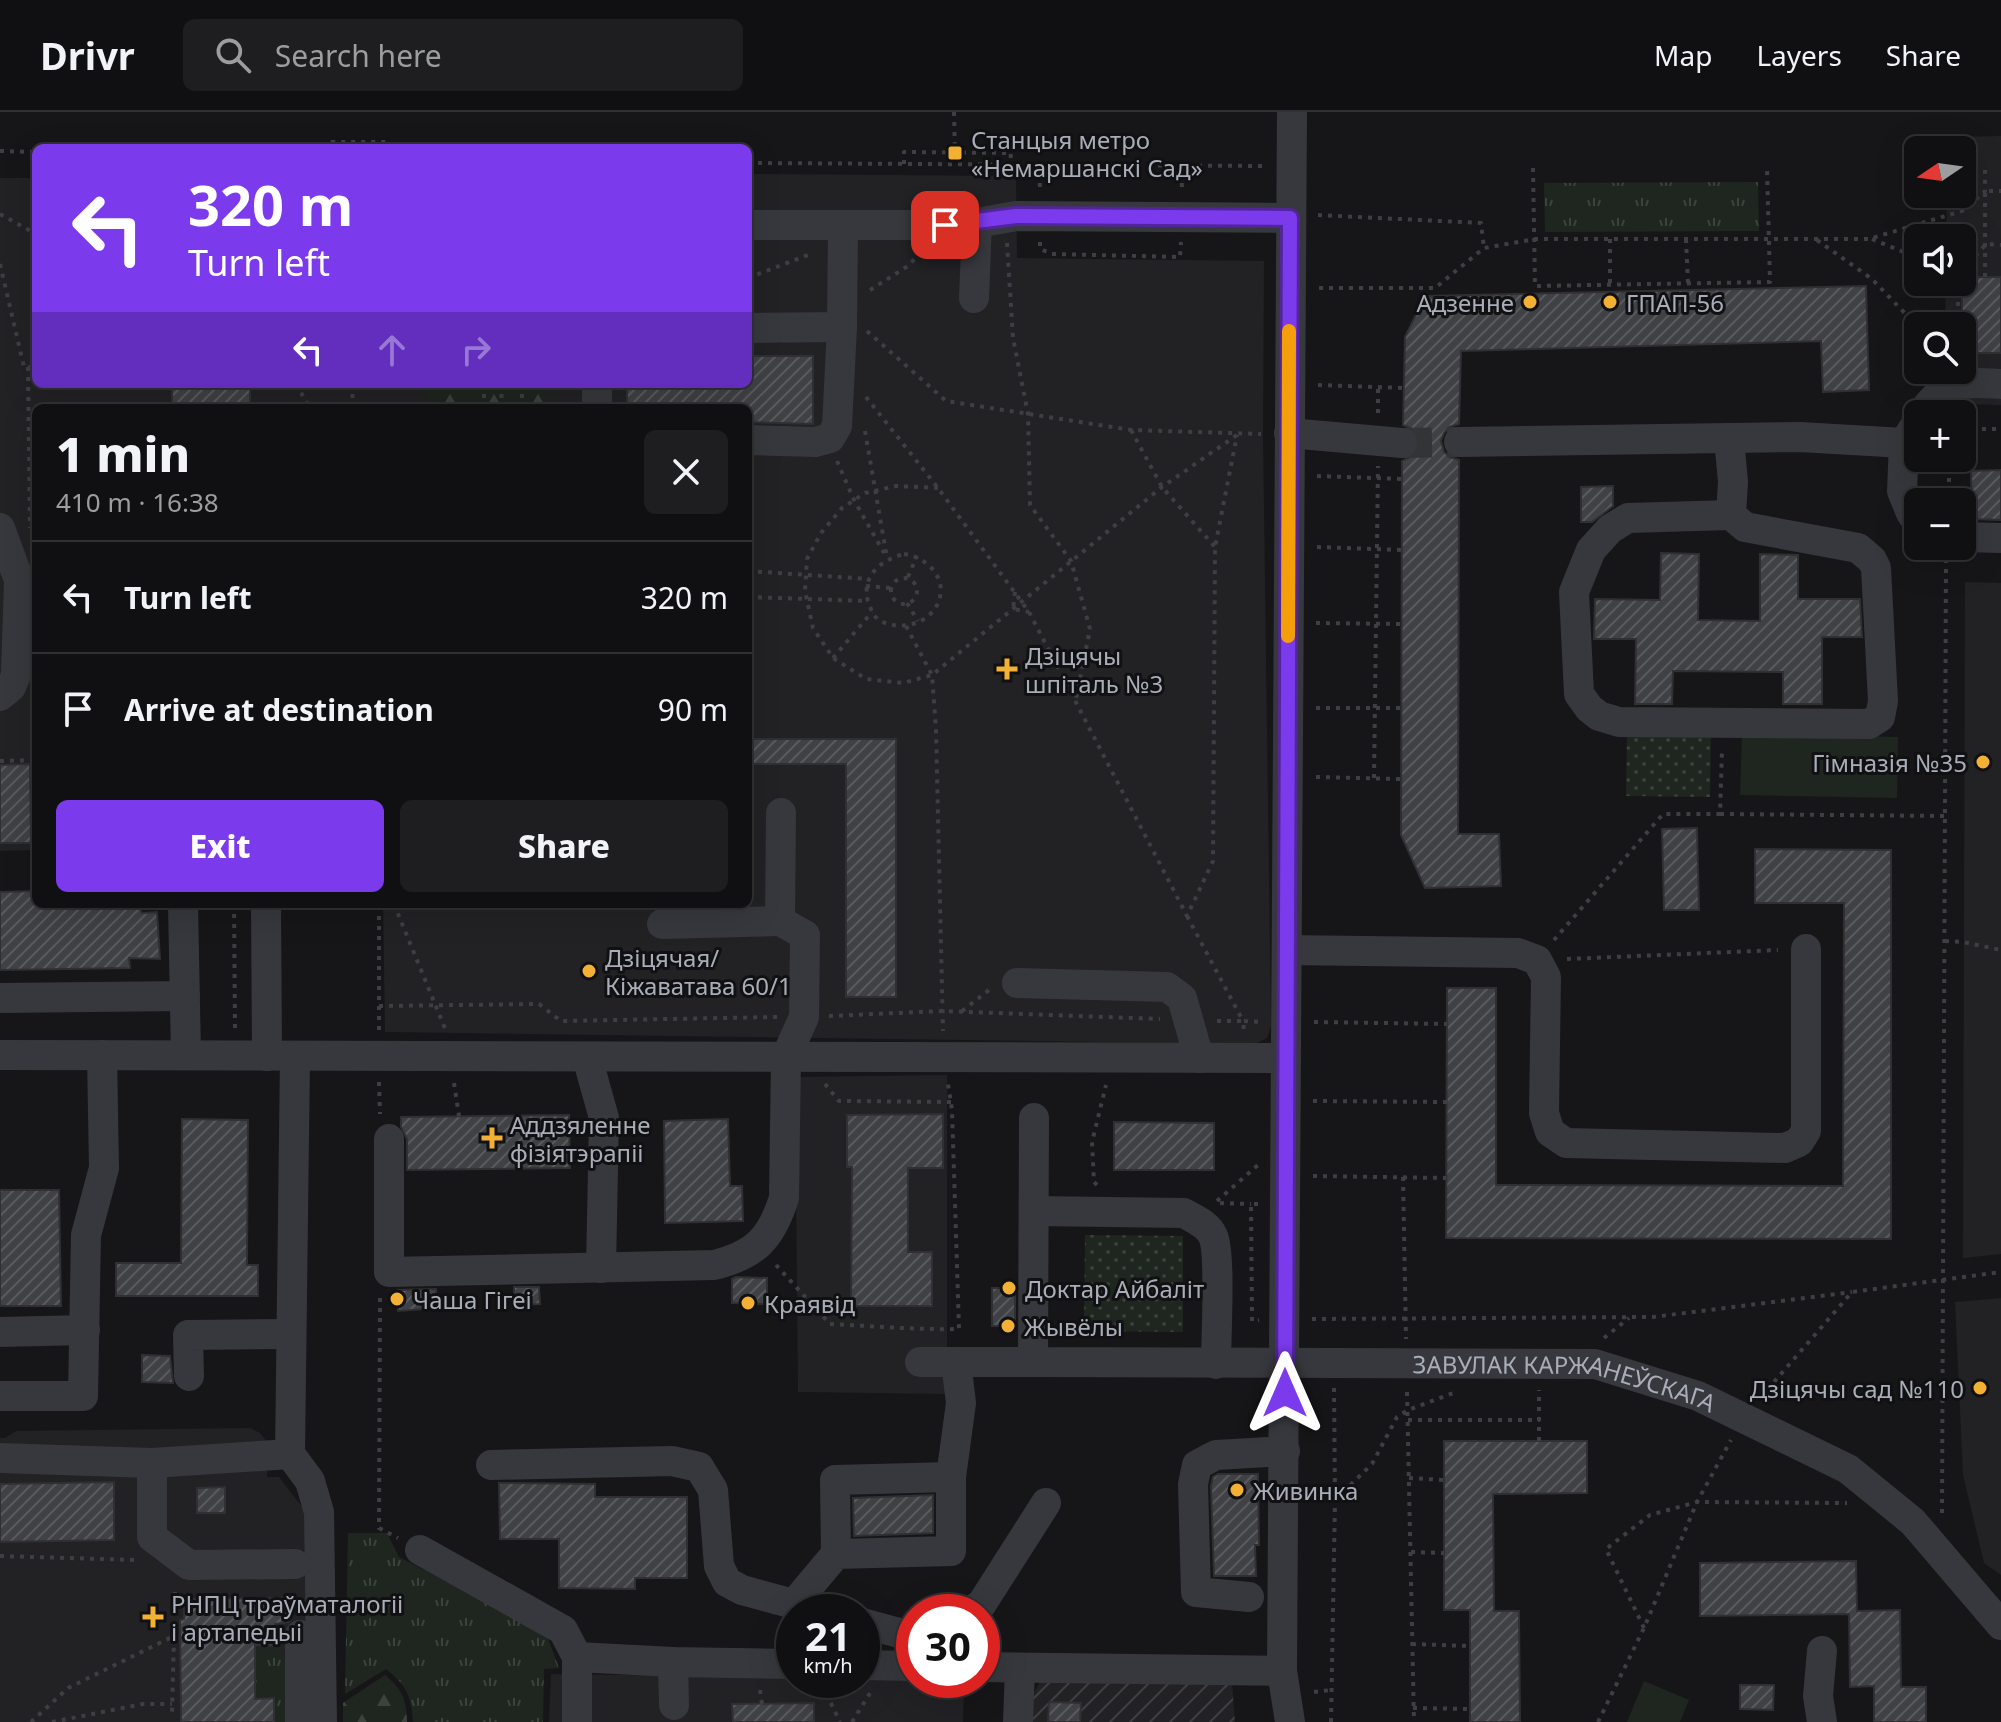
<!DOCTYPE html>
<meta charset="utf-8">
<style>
body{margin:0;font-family:"Noto Sans",sans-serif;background:#1e1e20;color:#f1f3f6;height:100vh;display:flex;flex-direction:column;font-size:30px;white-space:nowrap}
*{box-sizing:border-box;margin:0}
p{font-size:26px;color:#9c9d9f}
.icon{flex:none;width:44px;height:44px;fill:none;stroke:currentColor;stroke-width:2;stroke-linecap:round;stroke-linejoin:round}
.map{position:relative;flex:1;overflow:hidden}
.details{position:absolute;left:32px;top:292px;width:720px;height:504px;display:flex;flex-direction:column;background:#101012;border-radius:12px;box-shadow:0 8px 32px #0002,0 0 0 2px #303032}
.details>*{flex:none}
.guide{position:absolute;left:32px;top:32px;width:720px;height:244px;border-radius:12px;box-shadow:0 8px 32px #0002,0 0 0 2px #303032;background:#7c3aed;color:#fff;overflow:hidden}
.needle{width:52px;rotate:257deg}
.buttons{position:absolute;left:1904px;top:24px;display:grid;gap:16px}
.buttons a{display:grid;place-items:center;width:72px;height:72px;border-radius:12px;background:#101012;box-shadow:0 8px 32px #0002,0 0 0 2px #303032;font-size:40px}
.speed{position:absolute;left:776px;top:1482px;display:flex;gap:16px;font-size:40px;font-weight:700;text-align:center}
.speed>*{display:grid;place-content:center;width:104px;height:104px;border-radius:50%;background:#101012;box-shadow:0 8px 32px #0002,0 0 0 2px #303032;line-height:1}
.speed small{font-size:20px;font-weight:400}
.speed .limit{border:12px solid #d22;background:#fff;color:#111}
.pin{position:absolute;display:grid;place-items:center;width:68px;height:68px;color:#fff;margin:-34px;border-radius:16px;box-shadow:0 4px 12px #0006}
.me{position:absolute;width:88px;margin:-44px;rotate:0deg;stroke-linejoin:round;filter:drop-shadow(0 0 6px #0008)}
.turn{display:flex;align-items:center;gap:28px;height:168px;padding:0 24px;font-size:36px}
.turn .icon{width:104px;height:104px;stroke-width:2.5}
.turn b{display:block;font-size:56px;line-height:68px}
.lanes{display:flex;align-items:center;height:76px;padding:0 24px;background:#0003;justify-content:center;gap:40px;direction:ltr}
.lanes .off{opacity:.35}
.round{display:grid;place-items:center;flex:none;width:84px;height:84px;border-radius:12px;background:#1e1e20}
.headline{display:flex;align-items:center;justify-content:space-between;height:136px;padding:0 24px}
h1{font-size:48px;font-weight:800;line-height:60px}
.button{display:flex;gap:16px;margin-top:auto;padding:16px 24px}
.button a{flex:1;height:92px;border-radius:12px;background:#7c3aed;color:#fff;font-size:32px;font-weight:800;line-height:92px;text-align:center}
.button a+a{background:#1e1e20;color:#f1f3f6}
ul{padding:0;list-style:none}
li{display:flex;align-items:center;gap:24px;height:112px;padding:0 24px;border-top:2px solid #303032}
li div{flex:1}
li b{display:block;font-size:30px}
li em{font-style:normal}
header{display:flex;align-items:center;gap:48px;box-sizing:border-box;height:112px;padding:0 40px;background:#101012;border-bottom:2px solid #303032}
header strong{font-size:38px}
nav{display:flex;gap:44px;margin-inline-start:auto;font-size:28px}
.search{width:560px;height:72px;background:#1e1e20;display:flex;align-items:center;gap:20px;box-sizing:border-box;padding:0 28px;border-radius:12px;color:#9c9d9f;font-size:30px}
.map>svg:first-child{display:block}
.built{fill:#222225}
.industrial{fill:url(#industrial-furrows)}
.grass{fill:url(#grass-tufts)}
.forest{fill:url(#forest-firs)}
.park{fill:url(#park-dots)}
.garden{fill:#1e261f}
.building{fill:url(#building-hatch);stroke:#303034;stroke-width:2}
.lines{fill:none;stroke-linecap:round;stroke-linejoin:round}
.minor-tunnel{stroke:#333438;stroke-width:30;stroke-dasharray:30 15;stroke-linecap:butt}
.path{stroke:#3d3f44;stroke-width:4;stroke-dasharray:4 6;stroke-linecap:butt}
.minor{stroke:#37383d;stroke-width:30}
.route-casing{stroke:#51269a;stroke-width:20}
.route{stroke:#7c3aed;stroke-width:14}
.slow{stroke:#f59e0b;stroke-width:14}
.poi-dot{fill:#f2b134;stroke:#111113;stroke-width:3}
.labels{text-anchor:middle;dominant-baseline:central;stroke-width:6;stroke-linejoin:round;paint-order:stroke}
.poi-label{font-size:24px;fill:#a8adb8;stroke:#111113;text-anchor:start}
.street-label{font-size:24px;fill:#a8adb8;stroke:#111113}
</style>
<header>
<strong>Drivr</strong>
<div class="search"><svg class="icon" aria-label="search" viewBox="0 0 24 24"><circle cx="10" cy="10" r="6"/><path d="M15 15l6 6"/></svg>Search here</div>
<nav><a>Map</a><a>Layers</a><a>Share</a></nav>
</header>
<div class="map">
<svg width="2001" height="1610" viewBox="0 0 2001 1610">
<defs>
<pattern id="industrial-furrows" width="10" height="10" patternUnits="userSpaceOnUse" patternTransform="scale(2)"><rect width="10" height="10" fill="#222225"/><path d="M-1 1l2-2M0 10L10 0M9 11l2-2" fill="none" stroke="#3f3f43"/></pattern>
<pattern id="grass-tufts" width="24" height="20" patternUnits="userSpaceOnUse" patternTransform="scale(2)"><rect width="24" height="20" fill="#1e261f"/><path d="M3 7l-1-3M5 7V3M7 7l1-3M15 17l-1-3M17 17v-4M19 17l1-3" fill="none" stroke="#3c433d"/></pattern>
<pattern id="forest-firs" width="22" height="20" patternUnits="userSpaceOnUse" patternTransform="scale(2)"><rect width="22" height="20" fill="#1e261f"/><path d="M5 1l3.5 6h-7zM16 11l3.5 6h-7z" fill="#3c433d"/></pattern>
<pattern id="park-dots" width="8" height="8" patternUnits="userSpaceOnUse" patternTransform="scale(2)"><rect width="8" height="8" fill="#1e261f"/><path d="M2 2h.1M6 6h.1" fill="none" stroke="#3c433d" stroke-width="1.8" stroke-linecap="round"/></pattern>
<pattern id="building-hatch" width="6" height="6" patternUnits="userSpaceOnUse" patternTransform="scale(2)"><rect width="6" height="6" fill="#404145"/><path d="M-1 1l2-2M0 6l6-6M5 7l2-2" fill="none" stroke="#595a5e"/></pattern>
</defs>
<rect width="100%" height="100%" fill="#161618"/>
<!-- built -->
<path class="built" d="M2001 24V293L1944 292V258H1962V214H1945L1946 170H1962V126H1946L1947 82H1962V38H1947L1948 25Z
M748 62 1016 64 1017 146 1264 149 1263 322 1271 914 1267 926 1255 932 385 920 383 792H748V296H36V738L0 739V66H36V272H748Z
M1965 470 2001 471V1142L1963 1146Z
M947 963V1282L798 1280 795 965Z
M2001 1186V1463L1984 1451 1963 1363 1955 1190Z
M250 1316 260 1321 268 1331 267 1365H279L306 1400V1610H0V1326H5L16 1319Z
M551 1562 794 1565V1568H964L963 1610H549Z"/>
<!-- industrial -->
<path class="industrial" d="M1040 1570H1232L1235 1610H1028V1592Z"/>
<!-- grass -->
<path class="grass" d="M1758 70 1759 119 1545 120 1544 71Z
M348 1421H387L399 1445 546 1521 559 1556 544 1557 543 1610H413C411 1583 407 1574 386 1557L345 1582Z
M255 1533 276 1534 293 1555 287 1610H274V1586L255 1587Z"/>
<!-- forest -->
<path class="forest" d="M428 272H544L545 296H428Z
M385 1563C402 1577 407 1588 407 1610H343V1591Z"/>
<!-- park -->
<path class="park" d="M1627 621 1711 622 1710 685 1626 684Z
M1085 1123 1183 1124V1220L1084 1219Z"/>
<!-- garden -->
<path class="garden" d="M1742 621 1898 625 1897 686 1740 683Z
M1644 1569 1689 1588 1680 1610H1627Z"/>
<!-- building -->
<path class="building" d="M1962 165H2001V241H1962Z
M1866 174 1869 278 1823 280 1821 229 1461 239 1459 312 1449 315 1444 321 1441 329 1444 340 1450 345 1459 348 1458 722H1499L1501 774 1425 776 1401 723 1402 349 1416 342 1420 332 1418 323 1413 317 1403 313 1405 225 1425 184Z
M748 244H813V312L748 310V296H627V272H748Z
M172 276H250V296H172Z
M2001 358V408L1972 407 1971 359Z
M1613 374V394L1592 410H1581V375Z
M1661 441 1699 442 1698 508 1760 509V442L1798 443V487H1860L1862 525H1822V592H1783V560L1673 559 1672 592H1635L1636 527H1594L1595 487 1660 488Z
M748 627H896V885H846V652H748Z
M30 652 31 731H0V653Z
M1697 716 1699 798H1664L1662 717Z
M1755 737 1891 738V1127L1446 1126 1447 876H1496V1073L1843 1074 1844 791H1755Z
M36 779V792H138L142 801 157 800 160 847 129 846 130 856 0 858V780Z
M943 1002V1056H908V1140H932V1194H851L852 1055H847V1003Z
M569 1003 570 1056 407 1058V1027L401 1015V1005Z
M182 1007 248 1008 247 1153H258V1184H116V1151H181Z
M728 1007 730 1074H742L743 1109 665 1111 664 1009Z
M1114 1010 1214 1011V1058H1114Z
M0 1078H59L61 1194H0Z
M736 1165 767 1166V1192L732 1191V1167Z
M514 1175H539L540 1192 514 1193Z
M992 1176H1015V1214H992Z
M436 1177 437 1196 398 1199 397 1178Z
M142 1243 170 1244 173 1271 142 1270Z
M1444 1329H1587V1381L1493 1382 1494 1499H1519L1520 1610H1470V1498H1444Z
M1218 1362H1258L1259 1433H1255L1256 1464H1214L1211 1374 1213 1365Z
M114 1370V1428L0 1430V1372Z
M499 1371 595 1372V1385H687V1466H635V1477L559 1476V1427H500Z
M225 1375V1401H197V1376Z
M933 1383V1421L854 1424 853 1386Z
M1856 1449 1857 1499 1900 1498 1901 1575H1926V1610H1874V1574L1850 1575 1849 1502 1700 1504V1451Z
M289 1486V1510L275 1512 276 1534 255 1533V1587L274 1586V1610H181L180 1508 184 1507V1487Z
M1740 1573H1774L1773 1598 1740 1597Z
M1049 1590 1081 1591 1080 1610H1048Z
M814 1591V1610H733L732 1592Z"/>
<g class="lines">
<!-- minor-tunnel -->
<path class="minor-tunnel" d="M1402 331 1459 330"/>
<!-- path -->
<path class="path" d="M954 0 955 41
M587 32H643L649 36
M323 36 332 30H387
M0 39 36 40
M748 51 1265 54
M1039 51 1040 78
M1181 51 1182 77
M904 52V40L1011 41 1010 52
M1533 56 1535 174 1770 170 1767 57
M0 102 36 122
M1318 103 1481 111 1484 136
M1610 127V173
M1686 127 1688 172
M1872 127 1918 146
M1817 128 1872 167 1918 215
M1040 130V137L1052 142 1180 145 1181 130
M1007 131 1013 226 1028 302 1030 393 1071 449 1090 517 1076 587
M0 152 24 255H36
M1962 159 1986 132 2001 133
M1985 165V79H2001
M748 166 813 141
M1319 176H1435L1484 136 1535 127H1869L1962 99 1985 79V58
M870 178 908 154 920 141
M1957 214 1959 170
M867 219 946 289 1131 318 1261 322
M28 255 30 416
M224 272V276
M296 272 310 296
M352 272 353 296
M522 272V296
M1318 273 1404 276
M866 285 938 376 1029 500 1187 804 1213 749 1215 435 1237 323
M484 296V272
M501 296 502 272
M1378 301V275
M1962 317H2001
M1131 318 1162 375 1215 435
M865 319 887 446
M837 349 854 388 884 441
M1317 364 1402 367
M938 376 896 374 865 381 842 396 821 421 807 447 805 479 813 516 833 546 866 567 903 571 932 563 1162 375 1237 323
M1948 390 1950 346
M1317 435 1402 438
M904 442C928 445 951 469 936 495 924 516 887 521 872 501 872 500 869 490 868 489 861 464 881 448 904 442Z
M748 459 869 467
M908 465 917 444
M891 479a13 13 0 1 1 26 0a13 13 0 1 1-26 0Z
M866 474 890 476
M1015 480 1013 497 1029 500
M748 485 868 489
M907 491 918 509
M1316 511 1402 512
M906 514 932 563 936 618 943 919
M833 546 872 500
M1316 596H1402
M0 649 36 648
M1316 665 1401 667
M1374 666 1378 354
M1720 702 1945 704
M234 792 235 917
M394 792 446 919
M1187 804 1243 909 1261 910
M1554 828 1663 702H1720L1722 638
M1945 829 1963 830 2001 838
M1567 847 1778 838
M379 894 539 892 561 909 777 905
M962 899 993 875
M829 904 942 899 1160 907
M1217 909H1243L1244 919
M1314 910 1447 912
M379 918V792
M379 970 380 1002
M454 971 459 1004
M825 972 839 989 951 990
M1313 989 1447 990
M1313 1064 1446 1066
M1403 1065 1406 1227
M1097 1073 1094 1070 1092 1030 1106 973
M1217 1089 1258 1053
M1220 1091 1251 1092
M1258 1092H1251L1252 1209 1259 1208
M776 1153 830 1212C873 1214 916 1218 959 1217L952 998 948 972
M380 1186 379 1416 398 1426
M1312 1207 1653 1205 1852 1180
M1604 1226 1629 1206
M1407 1280 1414 1610
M1761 1285 1852 1180 2001 1160
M1408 1308H1539V1278
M1539 1329V1308
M1409 1366 1444 1368
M1336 1387 1372 1352 1397 1305 1408 1298 1456 1280
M1942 1401 1946 446
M1411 1440 1444 1441
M0 1444 136 1448
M1644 1516 1606 1437 1650 1403 1697 1390 1847 1391
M174 1524 175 1475
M1412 1532 1470 1534
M810 1572 845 1573
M822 1573 840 1610
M930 1575H965
M760 1578 762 1592
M1314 1580 1331 1578
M1413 1596 1470 1597
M31 1610 68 1576 174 1524 172 1601
M52 1610 143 1592H172
M852 1610 872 1578
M1331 1610 1335 1388 1334 1275
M1598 1610 1644 1516 1697 1390 1731 1328"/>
<!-- minor -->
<g class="minor">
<path d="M748 113H945L977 111 1016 104 1290 106"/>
<path d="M974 186 977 111"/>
<path d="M748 216 842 215 843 114"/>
<path d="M597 296V272"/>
<path d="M1922 302C1943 268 1965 270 2001 272"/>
<path d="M1918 309 1904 331 1902 379 1911 401 1918 411"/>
<path d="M1289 321 1402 331"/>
<path d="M1729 326 1733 370 1731 403 1745 415 1858 436 1872 448 1876 456 1883 589 1880 605 1869 612 1619 610 1599 604 1589 596 1579 582 1574 480 1591 438 1610 417 1628 406 1731 403"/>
<path d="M748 328 815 330 830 326 837 314 842 215"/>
<path d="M1459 330 1800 325 1904 331"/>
<path d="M0 416 19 468 16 563 11 575 0 584"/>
<path d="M1962 425 2001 426"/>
<path d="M183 792 186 943"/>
<path d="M266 792 267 944"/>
<path d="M662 812 780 809"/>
<path d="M1287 838 1518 841 1537 848 1546 865 1544 1001 1550 1020 1566 1031 1785 1036 1799 1030 1806 1019V837"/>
<path d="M1017 871 1167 875 1182 886 1199 946"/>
<path d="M0 886 185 884"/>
<path d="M0 943 1286 946"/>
<path d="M295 944 290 1342 310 1369 319 1400 322 1610"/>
<path d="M587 945 604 1006 601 1156"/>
<path id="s1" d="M1034 1006 1033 1250 1595 1252 1698 1284 1848 1357 1913 1410 2001 1513"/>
<path d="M389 1027V1160L714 1153C755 1143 771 1127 784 1086L786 945 804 905 805 823 780 809 781 701"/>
<path d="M1034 1099 1184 1101C1194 1107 1208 1112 1213 1124 1221 1142 1216 1227 1216 1252"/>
<path d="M0 1220 85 1218"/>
<path d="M920 1250H1033"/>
<path d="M189 1264 188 1223 291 1222"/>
<path d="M0 1284H83L86 1123 104 1056 102 943"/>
<path d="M0 1346 152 1351 290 1342"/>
<path d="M152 1351V1425L189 1453 295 1452"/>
<path d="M491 1353 672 1349 699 1355 713 1378 719 1454 727 1470 742 1478 823 1500"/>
<path d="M420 1438 563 1518 577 1545V1610"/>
<path d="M836 1442 835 1368 951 1365"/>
<path d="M1249 1485 1196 1480 1193 1372 1197 1353 1216 1343 1285 1339"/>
<path d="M794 1492 836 1442 951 1439V1365L961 1291 956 1250"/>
<path d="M968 1500 981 1493 1046 1391"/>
<path d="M862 1511 914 1525"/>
<path d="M577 1545 673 1550 794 1552"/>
<path d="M673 1550 674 1593"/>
<path d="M862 1553 914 1554"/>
<path d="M982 1555 1282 1559"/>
<path d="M300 1610V1523"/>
<path d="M1018 1610 1020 1556"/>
<path d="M1290 1610 1282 1559 1292 0"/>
<path d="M1822 1610 1818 1584 1822 1539"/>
</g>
</g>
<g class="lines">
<defs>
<path id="route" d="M945 113 1016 104 1290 106 1285 1281"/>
</defs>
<!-- route casing -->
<use href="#route" class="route-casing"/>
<!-- route -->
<use href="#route" class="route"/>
<!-- slow -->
<path class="slow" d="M1288 524 1289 219"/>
</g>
<!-- markers -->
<g class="poi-dot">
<rect x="947" y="33" width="16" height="16" rx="4"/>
<circle cx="1530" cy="190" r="8"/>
<circle cx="1610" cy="190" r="8"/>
<path d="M1003 545h8v8h8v8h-8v8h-8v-8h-8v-8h8z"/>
<circle cx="1983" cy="650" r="8"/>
<circle cx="589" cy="859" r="8"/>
<path d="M488 1014h8v8h8v8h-8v8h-8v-8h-8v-8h8z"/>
<circle cx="1009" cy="1176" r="8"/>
<circle cx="397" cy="1187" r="8"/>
<circle cx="748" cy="1191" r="8"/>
<circle cx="1008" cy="1214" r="8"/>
<circle cx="1980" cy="1276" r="8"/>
<circle cx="1237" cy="1378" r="8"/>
<path d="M149 1493h8v8h8v8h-8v8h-8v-8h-8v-8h8z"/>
</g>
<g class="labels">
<!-- poi labels -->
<g class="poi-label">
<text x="971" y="27">Станцыя метро<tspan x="971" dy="28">«Немаршанскі Сад»</tspan></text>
<text x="1514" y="190" text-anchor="end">Адзенне</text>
<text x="1626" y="190">ГПАП-56</text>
<text x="1025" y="543">Дзіцячы<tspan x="1025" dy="28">шпіталь №3</tspan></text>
<text x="1967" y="650" text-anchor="end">Гімназія №35</text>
<text x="605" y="845">Дзіцячая/<tspan x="605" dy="28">Кіжаватава 60/1</tspan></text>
<text x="510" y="1012">Аддзяленне<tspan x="510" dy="28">фізіятэрапіі</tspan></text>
<text x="1025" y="1176">Доктар Айбаліт</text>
<text x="413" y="1187">Чаша Гігеі</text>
<text x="764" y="1191">Краявід</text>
<text x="1024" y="1214">Жывёлы</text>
<text x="1964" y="1276" text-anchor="end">Дзіцячы сад №110</text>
<text x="1253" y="1378">Живинка</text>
<text x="171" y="1491">РНПЦ траўматалогіі<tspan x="171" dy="28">і артапедыі</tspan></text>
</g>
<!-- street labels -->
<g class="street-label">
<text stroke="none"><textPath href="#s1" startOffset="778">ЗАВУЛАК КАРЖАНЕЎСКАГА</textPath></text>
</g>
</g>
</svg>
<div class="buttons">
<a><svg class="needle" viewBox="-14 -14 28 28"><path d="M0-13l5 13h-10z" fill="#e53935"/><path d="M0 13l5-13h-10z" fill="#9c9d9f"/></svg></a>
<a><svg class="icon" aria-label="sound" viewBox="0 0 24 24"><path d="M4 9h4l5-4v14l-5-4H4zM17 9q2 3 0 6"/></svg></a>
<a><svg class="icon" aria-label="search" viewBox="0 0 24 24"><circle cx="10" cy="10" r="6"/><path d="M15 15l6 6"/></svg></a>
<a>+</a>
<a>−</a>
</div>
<div class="speed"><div>21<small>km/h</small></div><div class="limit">30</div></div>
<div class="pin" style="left:945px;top:113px;background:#d93025"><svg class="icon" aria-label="arrive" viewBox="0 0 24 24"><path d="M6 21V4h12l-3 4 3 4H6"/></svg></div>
<svg class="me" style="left:1285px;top:1281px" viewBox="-20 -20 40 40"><path d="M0-17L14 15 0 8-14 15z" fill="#7c3aed" stroke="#fff" stroke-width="4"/></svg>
<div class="guide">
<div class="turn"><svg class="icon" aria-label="left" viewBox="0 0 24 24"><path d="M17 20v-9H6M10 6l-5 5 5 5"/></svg><div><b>320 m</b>Turn left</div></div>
<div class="lanes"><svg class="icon" aria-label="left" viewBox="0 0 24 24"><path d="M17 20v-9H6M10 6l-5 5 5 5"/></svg><svg class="icon off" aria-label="ahead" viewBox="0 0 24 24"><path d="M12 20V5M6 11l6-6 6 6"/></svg><svg class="icon off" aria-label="right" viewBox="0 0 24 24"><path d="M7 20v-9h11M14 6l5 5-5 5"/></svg></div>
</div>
<section class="details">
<div class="headline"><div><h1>1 min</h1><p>410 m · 16:38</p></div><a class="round"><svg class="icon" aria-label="close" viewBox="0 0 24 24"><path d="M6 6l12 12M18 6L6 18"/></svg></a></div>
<ul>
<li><svg class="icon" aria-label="left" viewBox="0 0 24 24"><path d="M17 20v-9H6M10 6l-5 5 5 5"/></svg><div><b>Turn left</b></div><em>320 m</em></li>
<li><svg class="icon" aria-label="arrive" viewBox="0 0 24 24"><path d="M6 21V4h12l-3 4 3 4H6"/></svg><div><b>Arrive at destination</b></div><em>90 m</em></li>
</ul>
<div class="button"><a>Exit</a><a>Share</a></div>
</section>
</div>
